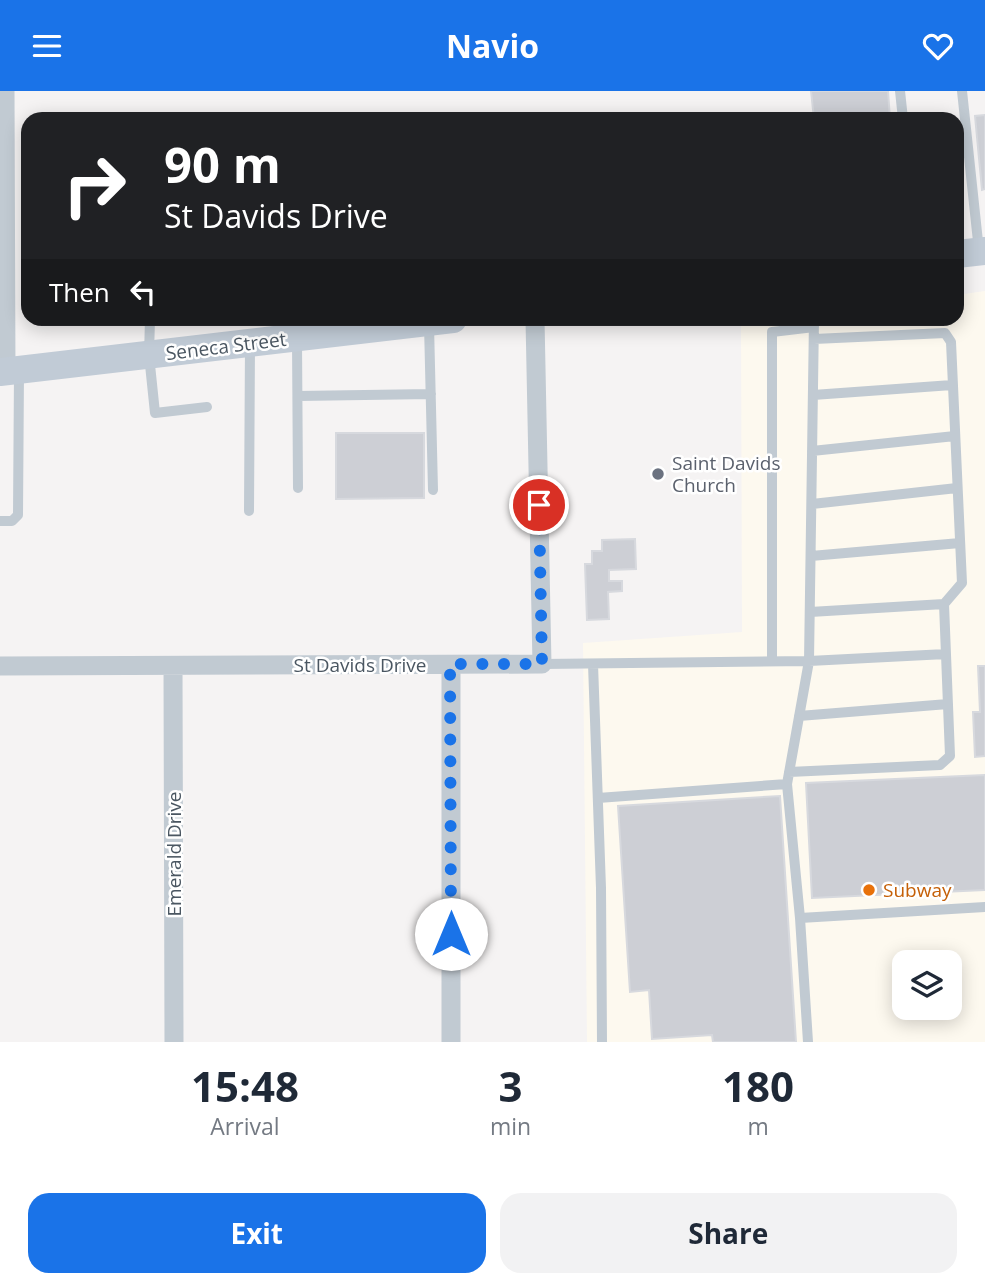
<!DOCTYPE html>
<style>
body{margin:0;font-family:"Open Sans",sans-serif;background:#f2f2f3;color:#1f2937;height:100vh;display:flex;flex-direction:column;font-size:26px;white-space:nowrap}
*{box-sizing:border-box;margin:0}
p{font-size:23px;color:#747a83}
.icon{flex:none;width:38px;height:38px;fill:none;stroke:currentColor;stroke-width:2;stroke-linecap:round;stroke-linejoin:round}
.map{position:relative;height:951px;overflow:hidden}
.side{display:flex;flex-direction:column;background:#fff;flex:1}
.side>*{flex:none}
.guide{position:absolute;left:21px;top:21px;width:943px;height:214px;border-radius:21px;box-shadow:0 4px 18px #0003;background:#202124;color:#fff;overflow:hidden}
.tools{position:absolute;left:892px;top:859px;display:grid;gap:14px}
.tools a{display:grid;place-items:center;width:70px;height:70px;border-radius:14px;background:#fff;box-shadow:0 4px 18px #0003;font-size:35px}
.pin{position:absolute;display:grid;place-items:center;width:60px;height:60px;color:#fff;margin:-30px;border:4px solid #fff;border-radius:50%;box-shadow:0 2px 7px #0007}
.me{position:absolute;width:77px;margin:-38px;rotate:0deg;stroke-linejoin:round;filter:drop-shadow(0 0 5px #0008)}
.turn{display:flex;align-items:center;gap:24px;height:147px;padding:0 28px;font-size:32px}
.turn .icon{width:91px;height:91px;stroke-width:2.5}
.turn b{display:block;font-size:49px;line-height:60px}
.then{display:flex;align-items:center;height:66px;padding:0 28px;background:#0003;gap:14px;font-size:26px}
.eta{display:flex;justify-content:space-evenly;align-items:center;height:119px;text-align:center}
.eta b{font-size:42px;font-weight:700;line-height:49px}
.button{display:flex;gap:14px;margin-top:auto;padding:14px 28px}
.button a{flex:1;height:80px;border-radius:21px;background:#1a73e8;color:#fff;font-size:28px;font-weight:700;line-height:80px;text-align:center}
.button a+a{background:#f2f2f3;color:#1f2937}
header{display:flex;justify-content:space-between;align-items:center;height:91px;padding:0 28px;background:#1a73e8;color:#fff;font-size:32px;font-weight:700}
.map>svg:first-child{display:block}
.commercial{fill:#fdf9ef;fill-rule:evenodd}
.building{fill:#cdcfd5;stroke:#d7d9de;stroke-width:2}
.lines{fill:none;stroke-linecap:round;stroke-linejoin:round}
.lane{stroke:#c1cad2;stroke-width:10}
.street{stroke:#c1cad2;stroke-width:19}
.secondary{stroke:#c1cbd6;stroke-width:28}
.route{stroke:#1a73e8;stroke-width:12;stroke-dasharray:0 21.6}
.worship-dot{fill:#6b7280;stroke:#fff;stroke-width:2.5}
.food-dot{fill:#e8710a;stroke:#fff;stroke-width:2.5}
.labels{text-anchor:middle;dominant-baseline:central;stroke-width:5;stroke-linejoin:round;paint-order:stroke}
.street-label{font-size:19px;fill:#4a5661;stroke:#fff}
.worship-label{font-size:19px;fill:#5b616d;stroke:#fff;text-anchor:start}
.food-label{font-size:19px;fill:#c56008;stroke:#fff;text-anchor:start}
</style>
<header><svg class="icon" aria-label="menu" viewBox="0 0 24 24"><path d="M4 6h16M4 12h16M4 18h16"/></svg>Navio<svg class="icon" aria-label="heart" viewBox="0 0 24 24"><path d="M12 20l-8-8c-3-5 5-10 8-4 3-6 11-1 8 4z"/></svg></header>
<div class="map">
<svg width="985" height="951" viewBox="0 0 985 951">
<rect width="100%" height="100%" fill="#f5f3f3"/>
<!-- commercial -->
<path class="commercial" d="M985 200V951H587L583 552 742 541 741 234 783 228H957V204ZM905 872H950V917H905Z"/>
<!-- building -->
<path class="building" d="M811 0H888L890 28H814Z
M985 24V98L982 99 975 25Z
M336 342H424V407L336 408Z
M635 448 636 478 609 479V490H622V500L608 501 609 528 587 529 585 473H592V460H602V449Z
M978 575H985V665L975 666 973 621H980Z
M985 684V799L812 807 806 692Z
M780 705 796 951H713L712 944 652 948 649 899 630 901 618 715Z"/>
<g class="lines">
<!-- lane -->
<path class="lane" d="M900 0 903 28
M962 0 979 160
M150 228 149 264 155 322 207 316
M429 234 433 399
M297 250 298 397
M813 304 952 294
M298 305 431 303
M812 360 955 345
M812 413 957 397
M249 420 250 253
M0 430H12L18 424 19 281
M811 465 960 452
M810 521 944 513
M772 570V241L814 236
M542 573 809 570 814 228
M593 573 601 797 602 951
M799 625 948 613
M789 681 940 674 950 665 944 513 962 492 951 251 945 242 814 248
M787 693 800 827 808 951
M598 707 787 693 809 570 946 563
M800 827 985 816"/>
<!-- street -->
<path class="street" d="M5 0 6 281
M451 574V951
M0 575 542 573 535 228
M173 575 174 951"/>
<!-- secondary -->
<path class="secondary" d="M957 163 985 160
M0 281 453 228"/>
</g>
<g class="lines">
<!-- route -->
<path class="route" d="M451 843 450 573H542L539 414"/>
</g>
<!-- markers -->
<circle class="worship-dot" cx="658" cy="383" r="7"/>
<circle class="food-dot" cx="869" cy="799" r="7"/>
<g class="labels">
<!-- street labels -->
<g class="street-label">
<text transform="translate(226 255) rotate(-7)">Seneca Street</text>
<text x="360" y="574">St Davids Drive</text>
<text transform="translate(174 763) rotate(-90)">Emerald Drive</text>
</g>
<!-- worship labels -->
<g class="worship-label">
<text x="672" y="372">Saint Davids<tspan x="672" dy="22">Church</tspan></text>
</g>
<!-- food labels -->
<g class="food-label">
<text x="883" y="799">Subway</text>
</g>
</g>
</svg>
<div class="tools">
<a><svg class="icon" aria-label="layers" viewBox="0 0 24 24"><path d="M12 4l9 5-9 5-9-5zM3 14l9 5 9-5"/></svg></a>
</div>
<div class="pin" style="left:539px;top:414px;background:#d93025"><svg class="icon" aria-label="arrive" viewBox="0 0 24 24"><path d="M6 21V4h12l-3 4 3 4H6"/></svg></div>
<svg class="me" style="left:451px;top:843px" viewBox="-20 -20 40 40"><circle r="19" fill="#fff"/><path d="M0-13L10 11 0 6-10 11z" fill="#1a73e8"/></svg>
<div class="guide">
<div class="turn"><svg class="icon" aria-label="right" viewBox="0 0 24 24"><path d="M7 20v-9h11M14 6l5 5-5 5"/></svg><div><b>90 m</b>St Davids Drive</div></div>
<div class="then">Then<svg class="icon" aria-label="left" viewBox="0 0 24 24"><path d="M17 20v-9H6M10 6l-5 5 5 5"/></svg></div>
</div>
</div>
<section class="side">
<div class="eta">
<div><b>15:48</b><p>Arrival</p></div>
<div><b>3</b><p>min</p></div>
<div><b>180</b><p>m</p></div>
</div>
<div class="button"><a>Exit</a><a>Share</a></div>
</section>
